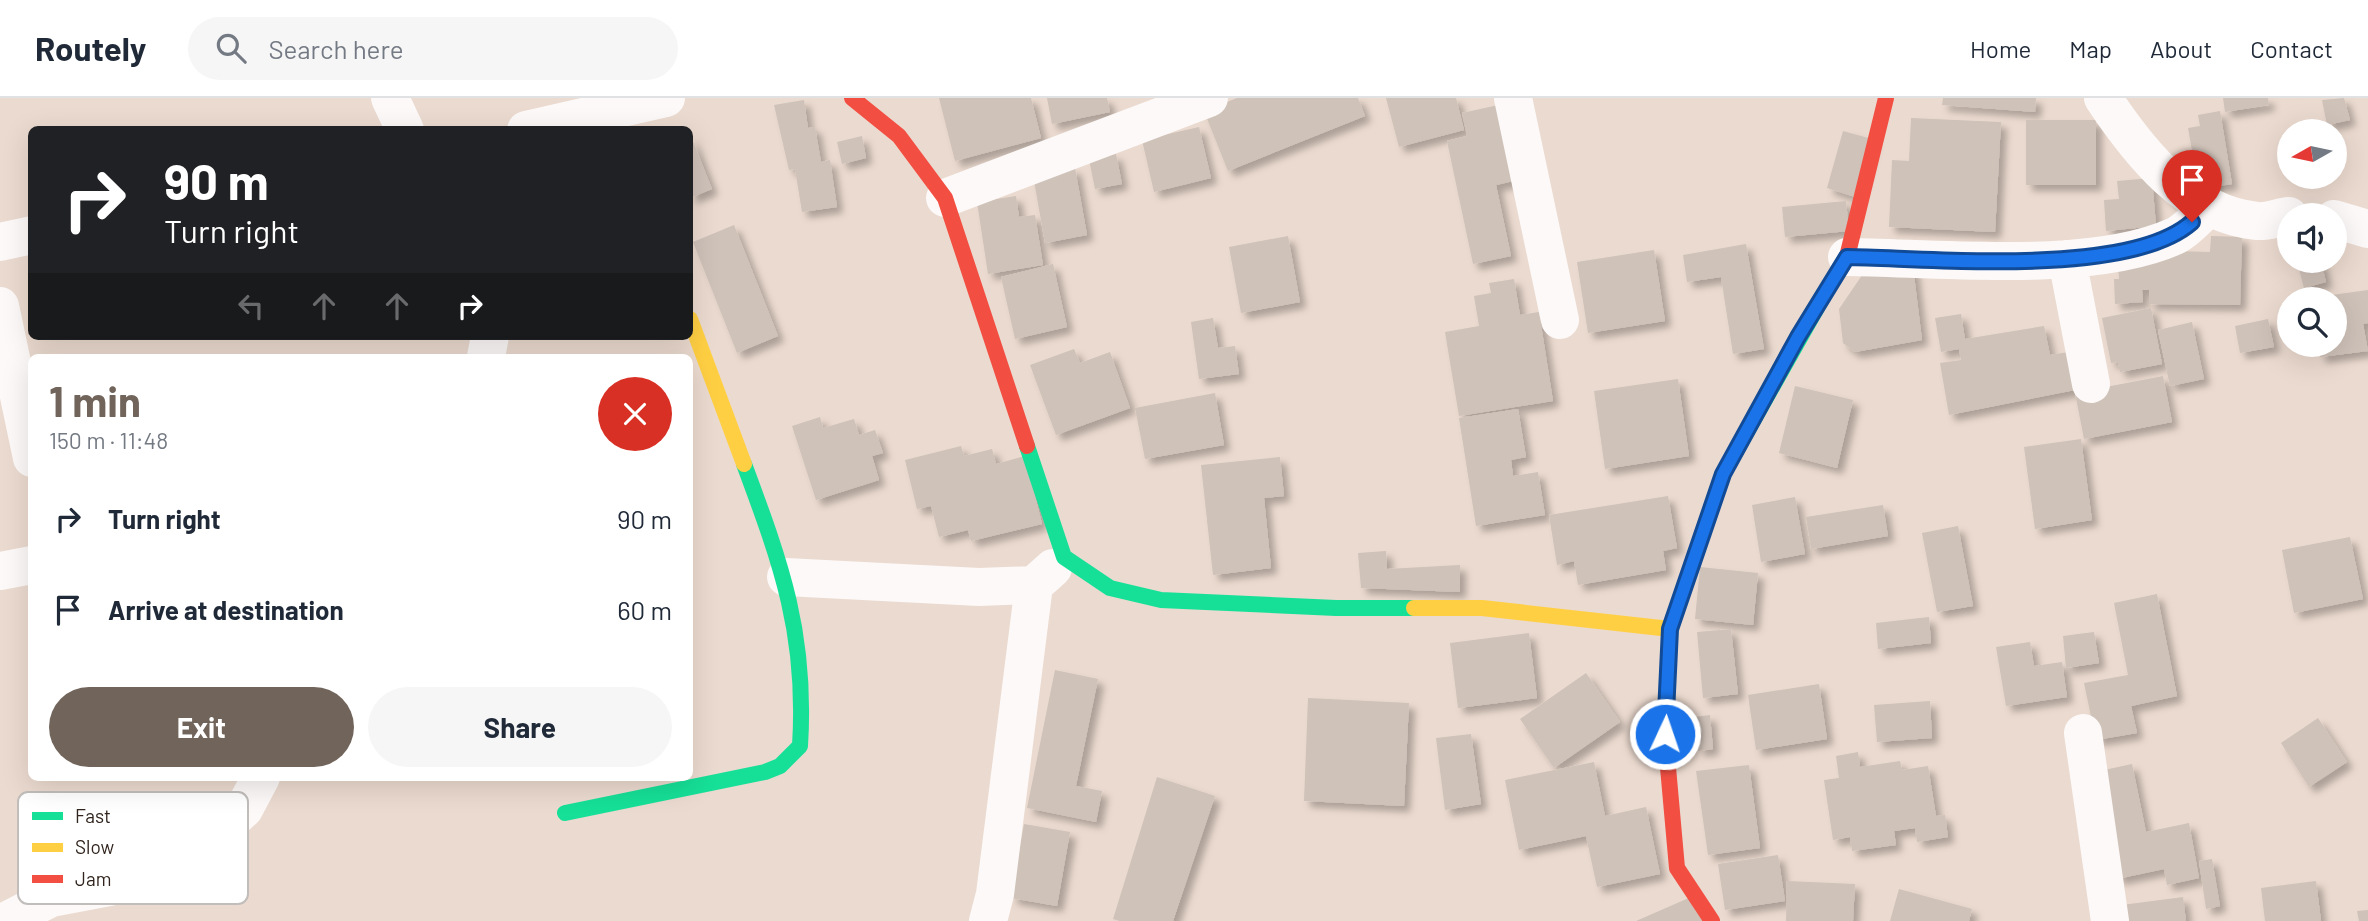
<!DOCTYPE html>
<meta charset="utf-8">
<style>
body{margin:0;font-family:Barlow,sans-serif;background:#f6f6f7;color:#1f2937;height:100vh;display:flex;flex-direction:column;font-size:26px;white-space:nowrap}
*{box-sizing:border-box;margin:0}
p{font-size:23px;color:#747a83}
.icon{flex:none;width:38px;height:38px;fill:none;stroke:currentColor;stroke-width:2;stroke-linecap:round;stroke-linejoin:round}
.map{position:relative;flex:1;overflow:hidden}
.drawer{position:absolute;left:28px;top:256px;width:665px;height:427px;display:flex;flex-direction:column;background:#fff;border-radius:10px;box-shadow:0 7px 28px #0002}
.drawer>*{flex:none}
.hud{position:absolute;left:28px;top:28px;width:665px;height:214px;border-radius:10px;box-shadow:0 7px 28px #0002;background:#202124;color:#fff;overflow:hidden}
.needle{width:46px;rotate:261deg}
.fabs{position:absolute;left:2277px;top:21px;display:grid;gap:14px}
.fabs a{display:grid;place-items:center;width:70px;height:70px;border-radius:50%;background:#fff;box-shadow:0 7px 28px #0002;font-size:35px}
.pin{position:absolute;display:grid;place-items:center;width:60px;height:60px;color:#fff;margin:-72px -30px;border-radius:50% 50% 50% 0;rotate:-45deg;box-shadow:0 0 7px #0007}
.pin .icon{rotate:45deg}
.me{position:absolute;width:77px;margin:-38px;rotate:3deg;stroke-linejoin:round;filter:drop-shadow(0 0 5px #0008)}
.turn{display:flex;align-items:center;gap:24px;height:147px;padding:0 21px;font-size:32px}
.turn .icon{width:91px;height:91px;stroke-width:2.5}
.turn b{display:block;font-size:49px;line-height:60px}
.lanes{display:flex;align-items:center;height:66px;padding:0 21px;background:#0003;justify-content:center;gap:35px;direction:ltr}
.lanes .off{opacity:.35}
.round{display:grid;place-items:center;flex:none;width:74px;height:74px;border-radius:37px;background:#f6f6f7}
.summary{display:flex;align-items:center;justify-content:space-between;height:119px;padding:0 21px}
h1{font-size:42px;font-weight:700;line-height:52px;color:#71645b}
.cta{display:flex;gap:14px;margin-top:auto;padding:14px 21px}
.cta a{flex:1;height:80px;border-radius:42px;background:#71645b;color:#fff;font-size:28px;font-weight:700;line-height:80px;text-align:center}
.cta a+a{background:#f6f6f7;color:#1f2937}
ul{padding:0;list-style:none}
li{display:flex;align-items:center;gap:21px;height:91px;padding:0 21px}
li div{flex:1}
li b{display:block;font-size:26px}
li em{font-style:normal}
header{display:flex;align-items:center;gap:42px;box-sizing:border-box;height:98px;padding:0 35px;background:#fff;border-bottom:2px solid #e0e1e3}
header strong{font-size:33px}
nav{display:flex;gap:38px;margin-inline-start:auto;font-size:24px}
.search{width:490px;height:63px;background:#f6f6f7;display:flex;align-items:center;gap:18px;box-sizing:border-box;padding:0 24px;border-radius:38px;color:#747a83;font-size:26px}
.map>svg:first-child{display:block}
.building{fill:#cfc2b9;filter:url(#shadow)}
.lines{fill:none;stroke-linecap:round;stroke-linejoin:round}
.street{stroke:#fcf9f8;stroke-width:38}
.fast{stroke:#16e098;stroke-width:16}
.slow{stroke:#ffcf43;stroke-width:16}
.jam{stroke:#f24e42;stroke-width:16}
.route-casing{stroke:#114b97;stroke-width:18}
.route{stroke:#1a73e8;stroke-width:12}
.key{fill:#fff;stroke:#c1bdbb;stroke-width:2}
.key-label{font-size:19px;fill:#30241d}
</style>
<header>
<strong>Routely</strong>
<div class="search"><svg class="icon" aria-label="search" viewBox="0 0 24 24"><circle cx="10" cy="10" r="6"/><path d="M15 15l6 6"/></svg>Search here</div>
<nav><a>Home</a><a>Map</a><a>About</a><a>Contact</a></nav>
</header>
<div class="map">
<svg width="2368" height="823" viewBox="0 0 2368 823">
<defs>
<filter id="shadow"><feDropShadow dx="6" dy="6" stdDeviation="3.5" flood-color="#0004"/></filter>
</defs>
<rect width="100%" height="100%" fill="#ebdacf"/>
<!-- building -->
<path class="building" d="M939 0H1031L1041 40 955 63Z
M1047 0H1107L1110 14 1052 26Z
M1237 0H1358L1365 18 1228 73 1204 13Z
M1386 0H1456L1464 32 1399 49Z
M1943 0H2036L2035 14 1942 7Z
M2223 0H2268L2269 7 2225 14Z
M2344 0 2350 22 2327 27 2322 2Z
M804 2 808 30 815 29 821 64 830 62 837 109 802 114 795 71 789 72 774 7Z
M1503 6 1518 82 1496 87 1511 158 1473 166 1447 43 1467 38 1462 15Z
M2220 13 2232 86 2199 91 2188 30 2200 28 2198 17Z
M1911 20 2001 24 1995 134 1889 129 1892 62 1909 63Z
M2026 22H2096V87H2026Z
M1199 29 1211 80 1154 94 1142 42Z
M1843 33 1872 41 1855 99 1827 90Z
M690 36 712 91 690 100Z
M862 38 866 60 842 66 837 44Z
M1116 56 1122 86 1095 91 1089 61Z
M1075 70 1087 137 1045 145 1033 77Z
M2152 80 2156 128 2106 133 2104 102 2119 101 2117 83Z
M1016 98 1019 119 1035 117 1043 167 988 176 977 104Z
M1846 103 1849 133 1785 139 1782 109Z
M734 127 778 238 737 255 693 144Z
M1288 138 1300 204 1241 215 1229 149Z
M2211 138 2242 139 2240 207 2149 206V192H2142L2143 204 2115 206 2114 181H2119L2118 161 2173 153 2210 154Z
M1746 146 1764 251 1733 256 1721 179 1687 184 1683 157Z
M1654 152 1665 223 1588 235 1577 164Z
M2297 163H2321L2326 184 2304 190Z
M1053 166 1067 229 1015 241 1001 179Z
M1869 167 1913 169 1922 242 1855 254 1843 245 1839 211Z
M1514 181 1520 217 1539 214 1553 303 1459 318 1445 234 1479 228 1474 198 1491 195 1489 185Z
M2368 192V225L2363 226 2368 253 2320 259 2319 247H2334V201L2310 200Z
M2151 210 2162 266 2120 274 2118 264 2111 265 2102 220Z
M1961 216 1965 241 2044 228 2050 257 2075 253 2080 291 1949 317 1940 265 1961 262 1959 251 1941 254 1935 220Z
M1213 220 1218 250 1235 248 1239 276 1199 281 1191 224Z
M2268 221 2274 249 2240 255 2235 228Z
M2192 224 2204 281 2170 288 2158 232Z
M1074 251 1080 265 1110 254 1130 310 1056 337 1030 267Z
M2163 278 2172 324 2084 341 2075 295Z
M1678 281 1689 358 1605 371 1594 293Z
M1795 288 1853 302 1837 370 1779 355Z
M1215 295 1224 347 1145 361 1135 310Z
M1518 311 1526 359 1511 362 1513 378 1538 374 1545 417 1476 428 1459 320Z
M820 319 823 330 854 321 859 337 875 332 883 355 872 358 879 382 816 402 792 328Z
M2081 341 2092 422 2035 431 2024 349Z
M961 348 964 358 992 351 996 366 1025 358 1042 426 971 443 968 432 939 439 931 408 917 411 905 362Z
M1280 359 1284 398 1264 400 1271 470 1213 477 1201 367Z
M1668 398 1677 450 1663 453 1666 472 1578 487 1574 463 1557 467 1549 417Z
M1795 399 1805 456 1761 464 1752 407Z
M1883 407 1888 438 1811 451 1806 419Z
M1958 428 1973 508 1937 514 1922 435Z
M2350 439 2363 501 2294 515 2282 452Z
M1386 453 1387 471 1460 467V494L1361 490 1358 455Z
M1700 469 1758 475 1753 527 1695 521Z
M2157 496 2177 598 2131 608 2137 635 2096 642 2084 585 2128 577 2114 505Z
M1929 519 1931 545 1878 551 1876 525Z
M1731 531 1738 596 1703 600 1697 534Z
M2094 534 2099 565 2066 570 2063 538Z
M1529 535 1537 600 1458 610 1450 545Z
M2030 544 2034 568 2062 564 2067 599 2006 608 1996 549Z
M1055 572 1098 581 1076 688 1102 693 1096 724 1027 710Z
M1586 575 1620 624 1554 670 1520 621Z
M1819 586 1827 641 1756 652 1748 597Z
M1308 600 1409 605 1404 708 1304 703Z
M1930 603 1932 640 1877 644 1874 607Z
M1710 617 1713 651 1698 653 1694 619Z
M2318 620 2347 664 2309 689 2281 645Z
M1471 636 1481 706 1445 712 1436 640Z
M1858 654 1860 669 1900 663 1902 672 1928 668 1936 718 1945 717 1948 739 1917 744 1915 730 1894 733 1896 747 1852 753 1850 739 1833 742 1824 682 1839 680 1836 658Z
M1594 664 1605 718 1646 709 1660 776 1597 789 1586 738 1519 752 1505 682Z
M2132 666 2146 734 2189 725 2199 780 2167 787 2164 771 2117 781 2095 674Z
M1749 667 1760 750 1708 757 1696 673Z
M1157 679 1215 698 1173 823H1120L1113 821Z
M1024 726 1070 734 1057 808 1011 800Z
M1778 757 1785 803 1725 812 1718 766Z
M2212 761 2220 808 2206 811 2199 763Z
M1787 783 1855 786 1853 823H1786Z
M2316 783 2321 823H2265L2261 790Z
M1899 791 1972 811 1969 823H1890Z
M1691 799 1702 823H1636Z
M2183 799 2186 823H2124L2122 807Z
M2368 812V823H2359L2357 813Z"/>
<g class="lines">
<!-- street -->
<path class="street" d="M390 0 405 32
M1513 0 1560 222
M2103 0C2139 54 2187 116 2257 123 2267 124 2279 119 2289 118
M526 32 666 0
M945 100 1209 0
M2334 121 2368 131
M0 144 32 137
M1847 159C1940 160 2091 176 2175 138 2186 133 2197 120 2207 111
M2067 161 2091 286
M0 208 32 360
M486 259 490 238
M0 473 32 467
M786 479 979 489 1034 487 1053 470
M2083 635 2110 823
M6 823 51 800 146 782 191 758 244 711 261 679
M988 823 995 796 1034 487"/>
<!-- fast -->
<path class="fast" d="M1027 348 1064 459 1110 490 1161 502 1336 510H1414
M1678 507 1723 376 1832 183
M565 715 765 674 780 668 800 648C807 537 782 468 744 366"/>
<!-- slow -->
<path class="slow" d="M690 221 744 366
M1414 510H1482L1670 531"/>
<!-- jam -->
<path class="jam" d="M852 0 899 38 945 100 1027 348
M1832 183 1847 159 1886 0
M1678 507 1670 531 1665 636 1677 770 1712 823"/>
</g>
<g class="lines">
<defs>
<path id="route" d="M1665 636 1670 531 1723 376 1798 239 1847 159C1931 160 2129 180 2192 124"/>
</defs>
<!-- route casing -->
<use href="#route" class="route-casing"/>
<!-- route -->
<use href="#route" class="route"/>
</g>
<!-- legend -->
<rect x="18" y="694" width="230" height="112" rx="10" class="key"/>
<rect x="32" y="714" width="31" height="8" fill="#16e098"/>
<rect x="32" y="745" width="31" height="9" fill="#ffcf43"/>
<rect x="32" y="777" width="31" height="8" fill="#f24e42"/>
<g class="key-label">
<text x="75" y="725">Fast</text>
<text x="75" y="756">Slow</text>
<text x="75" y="788">Jam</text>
</g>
</svg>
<div class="fabs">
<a><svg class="needle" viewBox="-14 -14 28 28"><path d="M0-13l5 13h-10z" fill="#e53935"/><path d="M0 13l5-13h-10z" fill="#747a83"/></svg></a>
<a><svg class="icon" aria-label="sound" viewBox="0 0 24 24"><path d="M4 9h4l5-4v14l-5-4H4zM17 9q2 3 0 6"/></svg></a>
<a><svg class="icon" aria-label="search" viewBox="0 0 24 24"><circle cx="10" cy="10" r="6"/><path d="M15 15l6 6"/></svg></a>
</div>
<div class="pin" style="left:2192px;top:124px;background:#d93025"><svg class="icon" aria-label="arrive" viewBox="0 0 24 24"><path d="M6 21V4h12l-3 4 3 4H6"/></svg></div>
<svg class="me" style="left:1665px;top:636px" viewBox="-20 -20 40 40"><circle r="17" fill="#1a73e8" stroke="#fff" stroke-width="3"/><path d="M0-11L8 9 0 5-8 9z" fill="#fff"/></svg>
<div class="hud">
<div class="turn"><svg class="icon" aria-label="right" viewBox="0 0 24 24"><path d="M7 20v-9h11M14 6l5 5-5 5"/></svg><div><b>90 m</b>Turn right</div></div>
<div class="lanes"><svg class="icon off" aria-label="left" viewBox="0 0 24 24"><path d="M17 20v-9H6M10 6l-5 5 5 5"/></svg><svg class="icon off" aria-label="ahead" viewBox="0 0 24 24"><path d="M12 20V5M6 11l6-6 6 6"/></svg><svg class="icon off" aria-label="ahead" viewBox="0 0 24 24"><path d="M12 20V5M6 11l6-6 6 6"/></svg><svg class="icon" aria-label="right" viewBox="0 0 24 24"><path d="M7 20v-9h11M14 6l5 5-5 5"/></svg></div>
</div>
<section class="drawer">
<div class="summary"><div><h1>1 min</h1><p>150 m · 11:48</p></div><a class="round" style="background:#d93025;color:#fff"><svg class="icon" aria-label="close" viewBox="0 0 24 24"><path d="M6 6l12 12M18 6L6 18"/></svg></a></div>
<ul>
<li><svg class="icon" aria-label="right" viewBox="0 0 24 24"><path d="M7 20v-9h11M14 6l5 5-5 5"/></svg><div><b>Turn right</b></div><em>90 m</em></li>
<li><svg class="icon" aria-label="arrive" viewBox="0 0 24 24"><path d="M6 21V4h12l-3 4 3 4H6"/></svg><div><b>Arrive at destination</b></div><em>60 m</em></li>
</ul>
<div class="cta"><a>Exit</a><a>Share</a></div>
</section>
</div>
